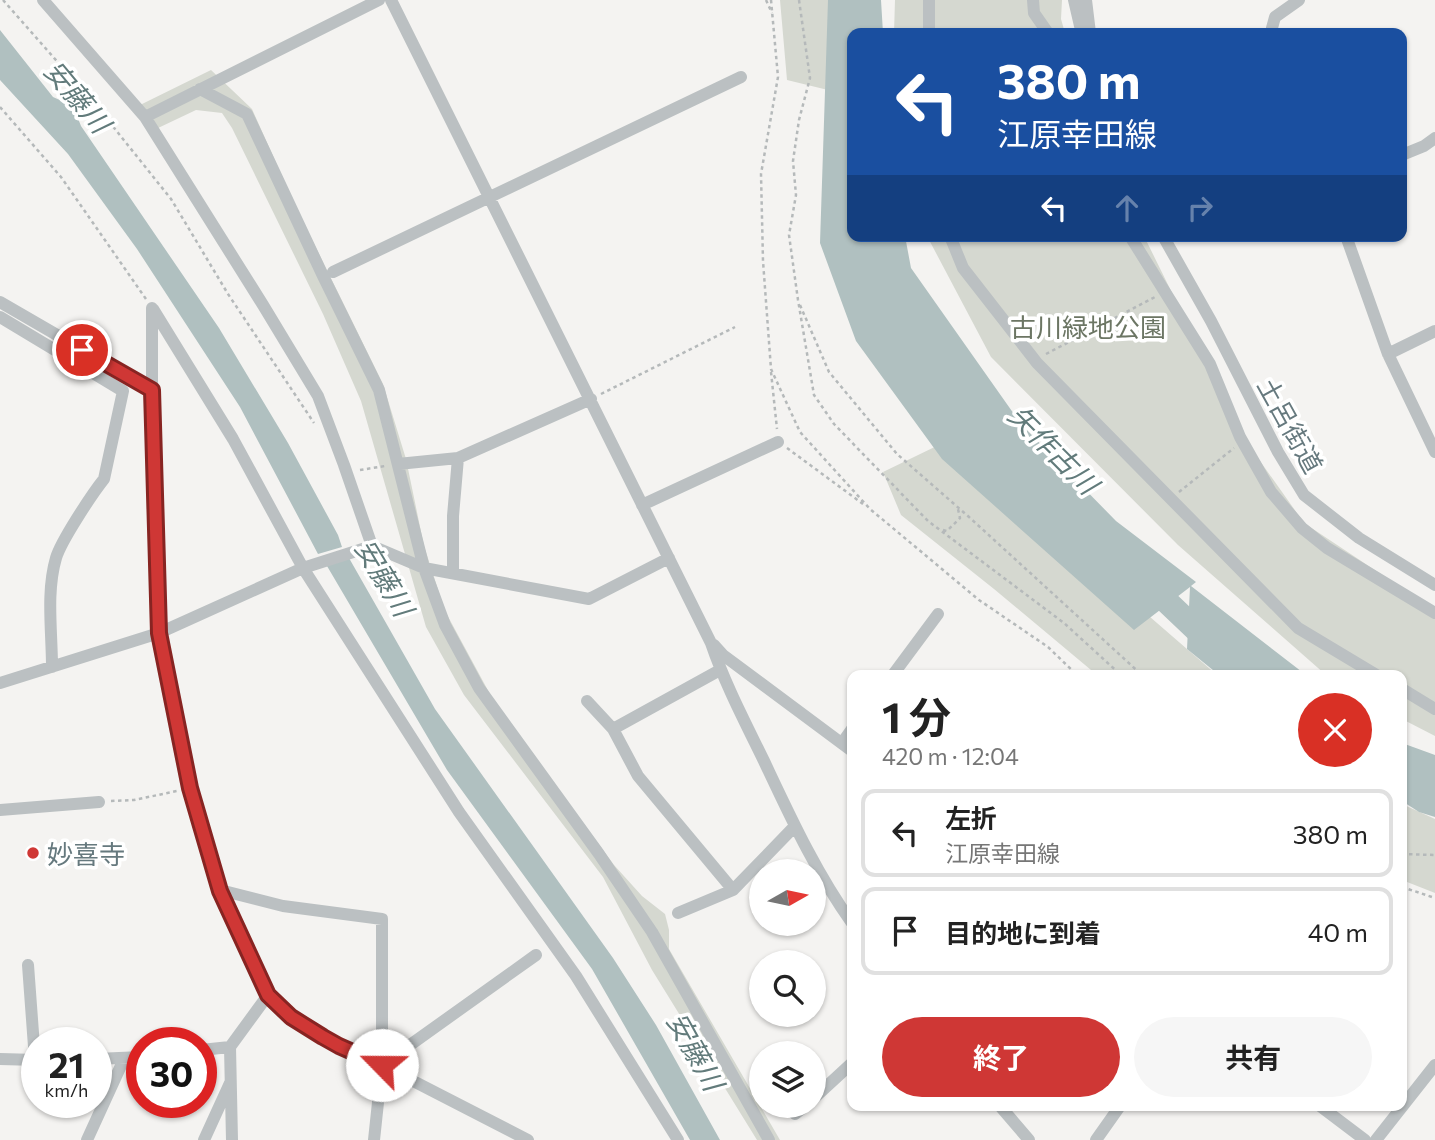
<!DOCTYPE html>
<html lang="ja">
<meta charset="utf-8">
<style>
body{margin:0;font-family:Commissioner,"Noto Sans JP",sans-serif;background:#f6f6f6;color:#222;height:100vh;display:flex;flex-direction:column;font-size:26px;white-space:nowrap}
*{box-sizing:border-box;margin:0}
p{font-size:23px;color:#767676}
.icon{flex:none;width:38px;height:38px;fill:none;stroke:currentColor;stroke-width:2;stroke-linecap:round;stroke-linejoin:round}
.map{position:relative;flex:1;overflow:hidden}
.side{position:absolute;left:847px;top:670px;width:560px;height:441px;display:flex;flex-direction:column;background:#fff;border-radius:14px;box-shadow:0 2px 5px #0004}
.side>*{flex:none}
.top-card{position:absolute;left:847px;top:28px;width:560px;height:214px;border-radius:14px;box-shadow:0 2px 5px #0004;background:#1a4fa0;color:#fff;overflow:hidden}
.needle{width:46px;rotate:81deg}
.tools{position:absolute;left:749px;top:859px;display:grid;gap:14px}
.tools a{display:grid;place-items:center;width:77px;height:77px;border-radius:50%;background:#fff;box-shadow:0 2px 5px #0004;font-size:35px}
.speed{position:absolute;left:21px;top:1027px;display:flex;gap:14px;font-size:35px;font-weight:700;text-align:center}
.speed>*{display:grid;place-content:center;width:91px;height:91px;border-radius:50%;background:#fff;box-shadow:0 2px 5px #0004;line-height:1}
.speed small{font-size:18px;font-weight:400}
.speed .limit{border:10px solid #d22;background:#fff;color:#111}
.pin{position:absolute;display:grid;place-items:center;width:60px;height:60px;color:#fff;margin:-30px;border:4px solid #fff;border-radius:50%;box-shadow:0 2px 7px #0007}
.me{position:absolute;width:77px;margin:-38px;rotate:293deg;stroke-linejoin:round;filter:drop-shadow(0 0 5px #0008)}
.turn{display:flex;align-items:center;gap:24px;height:147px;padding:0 35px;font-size:32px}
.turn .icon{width:91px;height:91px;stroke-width:2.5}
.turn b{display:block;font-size:49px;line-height:60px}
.lanes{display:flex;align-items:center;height:66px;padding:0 35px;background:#0003;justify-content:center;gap:35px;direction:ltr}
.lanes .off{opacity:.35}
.round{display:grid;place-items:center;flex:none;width:74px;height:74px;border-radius:37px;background:#f6f6f6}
.head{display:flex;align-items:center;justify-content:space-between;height:119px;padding:0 35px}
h1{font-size:42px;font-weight:700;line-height:52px}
.primary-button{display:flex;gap:14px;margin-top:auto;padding:14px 35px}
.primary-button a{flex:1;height:80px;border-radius:42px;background:#cf3735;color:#fff;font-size:28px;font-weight:700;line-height:80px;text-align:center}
.primary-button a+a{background:#f6f6f6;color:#222}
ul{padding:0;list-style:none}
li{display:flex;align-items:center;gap:21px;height:88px;margin:0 14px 10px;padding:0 21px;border:4px solid #e0e0e0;border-radius:14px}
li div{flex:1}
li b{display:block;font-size:26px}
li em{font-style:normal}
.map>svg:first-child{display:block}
.green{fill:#d5d8d0}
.water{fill:#b0c0c0}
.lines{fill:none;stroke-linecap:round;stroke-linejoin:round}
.river{stroke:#b0c0c0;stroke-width:24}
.path{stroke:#b5b9ba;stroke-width:2.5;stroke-dasharray:3.5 3.5;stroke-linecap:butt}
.minor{stroke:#bbc0c2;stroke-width:12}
.route-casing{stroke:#872422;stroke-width:18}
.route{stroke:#cf3735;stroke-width:12}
.poi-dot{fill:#cf3735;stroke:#fff;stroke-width:2.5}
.labels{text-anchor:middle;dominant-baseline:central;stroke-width:7;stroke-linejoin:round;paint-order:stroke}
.park-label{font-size:26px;fill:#6c7664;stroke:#fff}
.street-label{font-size:26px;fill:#66797e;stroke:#fff}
.poi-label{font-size:26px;fill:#66797e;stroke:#fff;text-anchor:start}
.water-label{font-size:28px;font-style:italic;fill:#627b7b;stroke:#fff}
</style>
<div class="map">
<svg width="1435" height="1140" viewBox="0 0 1435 1140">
<rect width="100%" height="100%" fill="#f4f3f1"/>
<!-- green -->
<path class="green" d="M780 0H838L828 90 787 80Z
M895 0H1062L1061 19 1065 33H894Z
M211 70 252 109 295 205 383 384 406 459 424 546 445 611 491 696 523 741 614 865 642 896 665 914 669 930V949L780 1140H757L652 970 603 877 464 695 426 627 361 401 323 314 232 128 222 113 196 110 156 129 140 105Z
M927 236H1144L1243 437 1304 523 1435 610V736L1402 719V676L1326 675 1178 545 991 357Z
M947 441 1217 675H1097L994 589 901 515 883 472Z
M1402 804 1435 819V893L1402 880Z"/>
<!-- water -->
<path class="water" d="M828 0H881L883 33H852V236H905L911 268 1021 424 1116 521 1196 582 1191 586 1306 675H1219L1187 649 1190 587 1134 630 942 459 856 341 820 243Z
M0 30 53 97 73 106 81 126 219 328 288 443 338 535 342 547 318 554 240 407 137 249 68 154 0 80Z
M349 558 435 709 613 958 656 1025 720 1140H690L592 969 447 770 327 566Z
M1402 743 1435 755V817L1419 812 1402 801Z"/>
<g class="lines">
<!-- river -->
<path class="river" d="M1144 580 1245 676"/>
<!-- path -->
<path class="path" d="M3 0 99 109 171 199 228 294 314 423
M766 0 772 13
M771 0 778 77 761 174 763 261 771 369 800 432 870 509 979 600 1048 647 1078 676
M799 0 810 78 799 120 793 161 796 195 789 235 798 300 814 395 834 424 928 521 1064 623 1122 676
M0 107 61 177 146 299
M800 305 829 372 897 454 969 517 1143 676
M1046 354 1155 297
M771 372 777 429
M601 394 735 327
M787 448 863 504
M360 470 385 466
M1179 492 1234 448
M943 530 947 531 960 518 958 509
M111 801 134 800 177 791
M1402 854 1435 855
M1402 887 1435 898"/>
<!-- minor -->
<path class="minor" d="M43 0 145 117 263 305 318 396 344 465 372 546
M391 0 711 643C725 684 745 722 764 761 790 816 816 873 852 923
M1033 0 1034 13 1048 33
M1074 0 1080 26 1089 27
M1086 0 1090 33
M929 33V0
M1274 33 1272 28 1275 17 1299 0
M200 89 247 114 323 276 379 390 424 568 445 625 479 688 599 854 652 932 769 1140
M145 117 379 0
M1402 155 1424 146 1435 138
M950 236 963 268 1037 363 1298 628 1378 676
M1130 236 1210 364 1240 437 1271 492 1302 528 1327 548 1435 613
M1163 236 1211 321 1278 452 1304 495 1359 538 1435 585
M1346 236 1388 354 1435 452
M333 272 741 77
M0 302 152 390
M152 308V400L159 633 190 788 220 890 259 979 268 995 291 1017 339 1046 382 1065 528 1140
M153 309 233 439 303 568 459 812 576 976 678 1140
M0 317 123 391 104 479C92 494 61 541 56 558 46 592 52 632 52 667
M1388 354 1435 331
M458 458 591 399
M398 464 458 458 453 516V573
M642 505 778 442
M714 645 723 655 852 751
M892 676 938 614
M0 683 159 633 303 568 372 546 424 568 589 599 669 558
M1402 689 1435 709
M587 701 613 729 638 776 733 890
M613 729 720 670
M842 743 852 729
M0 810 99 802
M220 890 283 906 382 919V1065L374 1140
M678 913 733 890 795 826
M28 965 35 1060
M201 1050 230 1047
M0 1059 37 1060
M96 1059 142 1057
M382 1065 536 955
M814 1098 852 1063
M1000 1106 1029 1140
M1320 1106 1365 1140
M795 1114 805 1106
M87 1140 124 1059
M204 1140 230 1083
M232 1140 230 1047 268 995
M1096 1140 1120 1106
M1376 1140 1435 1065"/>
</g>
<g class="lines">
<defs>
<path id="route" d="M82 350 152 390 159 633 190 788 220 891 268 995 291 1017 323 1037 339 1046 382 1065"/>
</defs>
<!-- route casing -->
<use href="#route" class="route-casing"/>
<!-- route -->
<use href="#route" class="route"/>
</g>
<!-- markers -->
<circle class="poi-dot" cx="33" cy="853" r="7"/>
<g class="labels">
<!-- park labels -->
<g class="park-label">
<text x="1088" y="326">古川緑地公園</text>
</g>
<!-- street labels -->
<g class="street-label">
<text transform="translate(1291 425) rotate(61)">土呂街道</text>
</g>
<!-- poi labels -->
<g class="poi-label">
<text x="47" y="853">妙喜寺</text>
</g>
<!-- water labels -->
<g class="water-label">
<text transform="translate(78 96) rotate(50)">安藤川</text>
<text transform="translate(1054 449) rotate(45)">矢作古川</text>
<text transform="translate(385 577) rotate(59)">安藤川</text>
<text transform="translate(696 1051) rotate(61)">安藤川</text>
</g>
</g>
</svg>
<div class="tools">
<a><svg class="needle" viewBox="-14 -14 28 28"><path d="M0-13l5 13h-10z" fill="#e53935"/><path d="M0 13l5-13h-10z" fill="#767676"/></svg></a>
<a><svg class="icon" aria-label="search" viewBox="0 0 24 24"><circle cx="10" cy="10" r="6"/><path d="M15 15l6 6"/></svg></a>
<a><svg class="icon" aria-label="layers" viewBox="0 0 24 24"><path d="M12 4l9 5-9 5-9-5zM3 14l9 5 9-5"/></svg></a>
</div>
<div class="speed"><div>21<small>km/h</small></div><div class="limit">30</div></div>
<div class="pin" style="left:82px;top:350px;background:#d93025"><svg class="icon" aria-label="arrive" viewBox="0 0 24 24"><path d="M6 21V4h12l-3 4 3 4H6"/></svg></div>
<svg class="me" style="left:382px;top:1065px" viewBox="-20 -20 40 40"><circle r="19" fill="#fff"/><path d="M0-13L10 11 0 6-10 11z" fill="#cf3735"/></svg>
<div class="top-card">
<div class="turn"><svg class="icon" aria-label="left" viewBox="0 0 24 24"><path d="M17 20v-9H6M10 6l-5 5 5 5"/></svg><div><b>380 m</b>江原幸田線</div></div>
<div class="lanes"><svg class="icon" aria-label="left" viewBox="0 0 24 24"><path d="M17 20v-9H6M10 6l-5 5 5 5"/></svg><svg class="icon off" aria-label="ahead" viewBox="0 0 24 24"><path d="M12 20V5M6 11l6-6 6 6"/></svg><svg class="icon off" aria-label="right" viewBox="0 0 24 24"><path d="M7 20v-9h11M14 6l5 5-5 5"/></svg></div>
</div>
<section class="side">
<div class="head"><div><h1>1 分</h1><p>420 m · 12:04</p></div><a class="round" style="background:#d93025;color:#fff"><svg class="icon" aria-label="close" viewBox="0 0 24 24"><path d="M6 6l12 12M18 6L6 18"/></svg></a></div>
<ul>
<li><svg class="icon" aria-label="left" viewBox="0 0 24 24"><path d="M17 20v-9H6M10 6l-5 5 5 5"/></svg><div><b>左折</b><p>江原幸田線</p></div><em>380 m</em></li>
<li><svg class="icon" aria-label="arrive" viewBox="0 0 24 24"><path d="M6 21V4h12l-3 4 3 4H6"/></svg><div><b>目的地に到着</b></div><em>40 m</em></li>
</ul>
<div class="primary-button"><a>終了</a><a>共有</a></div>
</section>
</div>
